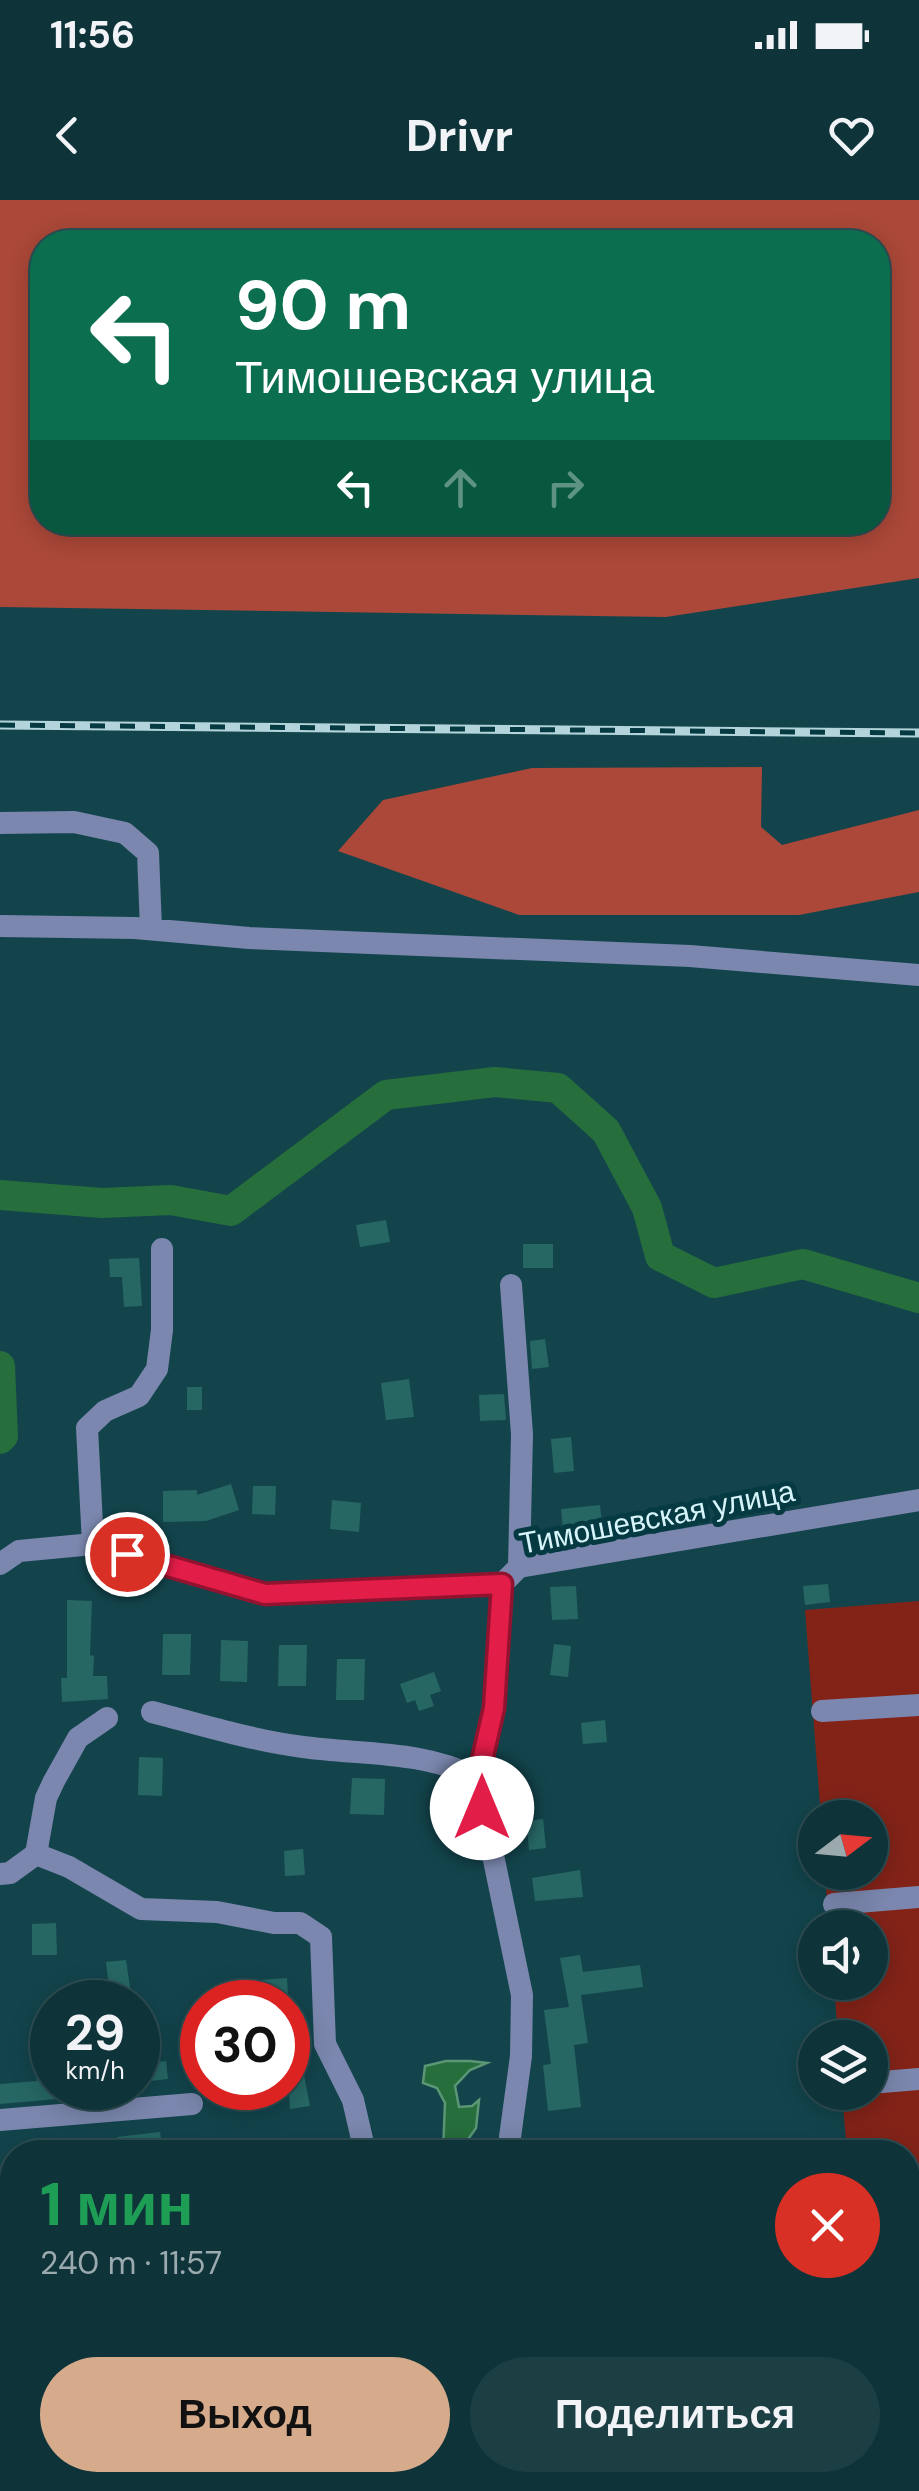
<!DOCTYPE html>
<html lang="ru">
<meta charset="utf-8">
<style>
body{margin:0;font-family:"DM Sans",sans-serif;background:#1c3f44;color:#f1f3f6;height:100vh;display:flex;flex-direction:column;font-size:38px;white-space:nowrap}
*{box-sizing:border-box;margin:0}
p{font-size:32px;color:#9baaae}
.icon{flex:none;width:55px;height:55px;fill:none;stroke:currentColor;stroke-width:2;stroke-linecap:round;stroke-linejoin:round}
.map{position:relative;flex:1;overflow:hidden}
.drawer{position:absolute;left:0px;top:1940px;width:920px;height:352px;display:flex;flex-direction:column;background:#0e3339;border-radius:40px 40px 0 0;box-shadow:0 5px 25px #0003,0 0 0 2px #2e4e53}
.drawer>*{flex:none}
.top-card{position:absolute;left:30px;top:30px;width:860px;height:305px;border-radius:40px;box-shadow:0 5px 25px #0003,0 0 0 2px #2e4e53;background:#0b6e4f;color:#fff;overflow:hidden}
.needle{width:65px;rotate:74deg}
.fabs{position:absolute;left:798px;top:1600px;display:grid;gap:20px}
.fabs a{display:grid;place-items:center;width:90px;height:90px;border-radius:50%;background:#0e3339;box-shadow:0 5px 25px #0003,0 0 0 2px #2e4e53;font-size:50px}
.speed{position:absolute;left:30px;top:1780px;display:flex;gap:20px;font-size:50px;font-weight:700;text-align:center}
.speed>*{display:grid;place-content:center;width:130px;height:130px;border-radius:50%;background:#0e3339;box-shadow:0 5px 25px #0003,0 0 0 2px #2e4e53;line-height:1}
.speed small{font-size:25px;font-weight:400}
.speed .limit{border:15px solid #d22;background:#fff;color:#111}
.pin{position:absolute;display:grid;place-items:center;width:85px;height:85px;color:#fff;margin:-42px;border:5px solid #fff;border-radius:50%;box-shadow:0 2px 10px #0007}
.me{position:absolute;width:110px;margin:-55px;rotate:0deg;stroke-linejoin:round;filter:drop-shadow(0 0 8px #0008)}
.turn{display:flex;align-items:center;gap:35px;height:210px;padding:0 40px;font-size:45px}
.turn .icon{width:130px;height:130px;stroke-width:2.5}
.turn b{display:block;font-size:70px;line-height:85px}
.lanes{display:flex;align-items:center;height:95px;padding:0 40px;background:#0003;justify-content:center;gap:50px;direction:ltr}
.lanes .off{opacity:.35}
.round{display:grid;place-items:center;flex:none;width:105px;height:105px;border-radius:52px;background:#1c3f44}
.overview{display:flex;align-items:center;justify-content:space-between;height:170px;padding:0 40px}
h1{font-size:60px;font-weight:800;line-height:75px;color:#1e9e55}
.primary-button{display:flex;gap:20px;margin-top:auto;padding:20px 40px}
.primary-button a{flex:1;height:115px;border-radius:60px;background:#d6ab8b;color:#111;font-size:40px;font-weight:800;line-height:115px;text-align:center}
.primary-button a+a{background:#1c3f44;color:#f1f3f6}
.status{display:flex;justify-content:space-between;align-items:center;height:70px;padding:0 50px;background:#0e3339;direction:ltr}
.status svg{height:28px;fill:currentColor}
header{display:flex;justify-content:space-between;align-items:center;height:130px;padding:0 40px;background:#0e3339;font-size:45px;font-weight:800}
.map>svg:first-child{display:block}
.green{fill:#832318}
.forest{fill:#ab4839;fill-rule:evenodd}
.water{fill:#266e3c;stroke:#5b9675;stroke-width:2.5}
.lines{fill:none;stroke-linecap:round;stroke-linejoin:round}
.river{stroke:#266e3c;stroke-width:30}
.building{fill:#266764}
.minor{stroke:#7b87ae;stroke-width:22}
.rail-casing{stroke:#b2d4da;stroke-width:9}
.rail{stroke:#053a42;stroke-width:5;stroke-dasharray:15;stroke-linecap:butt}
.route-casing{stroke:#92132f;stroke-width:25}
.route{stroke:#e11d48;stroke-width:18}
.labels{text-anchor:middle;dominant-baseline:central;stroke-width:10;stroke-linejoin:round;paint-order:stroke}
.street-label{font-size:30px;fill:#d6f4fa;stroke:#053a42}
</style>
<div class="status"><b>11:56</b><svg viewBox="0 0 49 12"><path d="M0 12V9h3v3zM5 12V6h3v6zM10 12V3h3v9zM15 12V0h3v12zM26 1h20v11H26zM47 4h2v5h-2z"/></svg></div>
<header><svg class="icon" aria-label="back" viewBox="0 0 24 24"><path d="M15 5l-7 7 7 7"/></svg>Drivr<svg class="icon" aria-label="heart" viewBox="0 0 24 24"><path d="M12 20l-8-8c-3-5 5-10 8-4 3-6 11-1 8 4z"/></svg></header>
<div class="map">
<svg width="919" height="2291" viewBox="0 0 919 2291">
<rect width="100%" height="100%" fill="#13444c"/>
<!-- green -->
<path class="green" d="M919 1401V2291H747L748 2280H908V1952H847L842 1893 870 1892V1838L838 1837 834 1783 870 1782V1728L829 1727 825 1673 870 1672V1618L821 1617 805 1410Z"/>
<!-- forest -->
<path class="forest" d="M0 0H919V378L666 417 0 407ZM42 42H878V322H42Z
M762 567 761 627 782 645 919 610V692L799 715H519L338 651 383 600 532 568Z"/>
<!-- water -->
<path class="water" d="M470 1861 487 1863 470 1870 455 1886 459 1907 472 1906 479 1900 476 1928 459 1952H443L445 1903 437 1888 423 1883 425 1866 446 1861Z"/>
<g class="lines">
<!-- river -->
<path class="river" d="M0 995 102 1003 171 1000 231 1011 386 895 495 882 558 888 606 931 647 1008 660 1056 714 1083 803 1064 919 1098
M0 1166 3 1236 0 1239"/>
</g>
<!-- building -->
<path class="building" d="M386 1020 390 1042 360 1047 356 1025Z
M523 1044H553V1068H523Z
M139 1058 142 1106 124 1107 122 1077H110L109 1059Z
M545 1139 549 1167 532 1169 530 1141Z
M409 1179 414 1217 386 1220 381 1183Z
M187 1187H202V1210H187Z
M504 1194 506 1220 480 1221 479 1195Z
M571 1237 574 1271 554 1273 551 1239Z
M231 1284 239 1310 206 1321 163 1322V1291L197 1290V1295Z
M253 1286H276L275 1315 252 1314Z
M332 1300 361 1303 359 1332 330 1329Z
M600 1305 603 1334 564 1339 561 1309Z
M828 1384 830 1402 805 1405 803 1386Z
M576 1386 578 1419 552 1420 550 1387Z
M67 1400 92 1401 90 1455 94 1456 93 1476H107L108 1499 62 1502 61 1478H67Z
M163 1434H191L190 1475H162Z
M221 1440 248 1441 247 1482 220 1481Z
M554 1444 571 1446 568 1477 550 1475Z
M279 1445H307L306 1486H278Z
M337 1459H365L364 1500H336Z
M434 1472 441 1491 430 1495 434 1506 419 1511 415 1500 407 1503 400 1484Z
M605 1520 607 1542 583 1544 581 1523Z
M139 1557 163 1558 162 1596 138 1595Z
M352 1578 385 1579 384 1615 350 1614Z
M543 1619 546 1648 529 1650 526 1621Z
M303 1649 305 1675 285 1676 284 1651Z
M580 1670 583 1697 535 1701 532 1678Z
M56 1723 57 1755H32V1724Z
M580 1755 583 1772 640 1765 643 1787 581 1795 588 1843 574 1845 581 1907 548 1911 543 1865 551 1864 544 1810 569 1807 560 1758Z
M126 1760 131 1794 110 1797 106 1762Z
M287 1778 288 1796 261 1798 260 1780Z
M166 1861 168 1879 142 1882 140 1864Z
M52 1874V1888H80V1897L0 1904V1884L37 1881 36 1875Z
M304 1875 310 1906 290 1909 288 1878Z
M160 1932 163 1952H119L117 1937Z"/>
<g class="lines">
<!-- minor -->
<path class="minor" d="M0 623 74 622 125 633 148 653 151 729
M0 726 135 728 249 738 690 756 919 775
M511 1085 522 1234 519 1367
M93 1344 87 1228 105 1211 139 1196 157 1169 162 1130V1049
M0 1364 19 1351 93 1344 265 1394 502 1384 519 1367 919 1300
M502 1384 494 1508 477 1578 522 1795 521 1856 508 1952
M822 1511 919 1505
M152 1512C202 1525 251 1540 303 1547 362 1555 423 1550 477 1578
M36 1654 69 1667 141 1709 217 1712 274 1723H300L321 1737 325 1844 353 1900 365 1952
M0 1674 10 1673 36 1654 46 1598 54 1581 78 1538 107 1518
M834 1704 919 1697
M870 1883 919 1879
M0 1920 192 1904
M908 2064 919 2062
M0 2118 12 2117
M908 2226 919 2225
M447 2280V2291
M542 2291 545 2280"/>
<defs>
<path id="rail" d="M0 525 919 533"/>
</defs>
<!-- rail casing -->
<use href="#rail" class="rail-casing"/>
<!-- rail -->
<use href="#rail" class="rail"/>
</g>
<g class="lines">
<defs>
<path id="route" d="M127 1354 265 1394 502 1384 494 1508 478 1578 482 1608"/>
</defs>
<!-- route casing -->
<use href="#route" class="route-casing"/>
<!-- route -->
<use href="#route" class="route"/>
</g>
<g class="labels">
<!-- street labels -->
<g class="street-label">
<text transform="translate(657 1317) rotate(-11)">Тимошевская улица</text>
</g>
</g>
</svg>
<div class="fabs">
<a><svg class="needle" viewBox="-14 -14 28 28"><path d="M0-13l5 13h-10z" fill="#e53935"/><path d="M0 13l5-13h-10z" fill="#9baaae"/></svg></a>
<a><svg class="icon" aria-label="sound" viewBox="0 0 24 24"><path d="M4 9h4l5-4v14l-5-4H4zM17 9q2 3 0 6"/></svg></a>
<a><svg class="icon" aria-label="layers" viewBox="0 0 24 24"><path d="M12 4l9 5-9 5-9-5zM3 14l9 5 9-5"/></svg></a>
</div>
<div class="speed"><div>29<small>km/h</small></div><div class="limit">30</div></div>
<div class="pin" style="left:127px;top:1354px;background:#d93025"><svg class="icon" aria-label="arrive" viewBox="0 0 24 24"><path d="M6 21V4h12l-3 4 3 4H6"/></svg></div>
<svg class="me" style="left:482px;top:1608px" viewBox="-20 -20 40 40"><circle r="19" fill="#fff"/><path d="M0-13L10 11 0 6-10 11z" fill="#e11d48"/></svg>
<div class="top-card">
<div class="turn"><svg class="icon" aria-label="left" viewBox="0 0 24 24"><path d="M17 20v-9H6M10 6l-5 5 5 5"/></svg><div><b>90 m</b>Тимошевская улица</div></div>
<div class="lanes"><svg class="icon" aria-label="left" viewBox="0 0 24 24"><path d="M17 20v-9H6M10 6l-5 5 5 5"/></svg><svg class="icon off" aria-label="ahead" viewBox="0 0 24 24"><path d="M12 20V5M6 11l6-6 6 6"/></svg><svg class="icon off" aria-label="right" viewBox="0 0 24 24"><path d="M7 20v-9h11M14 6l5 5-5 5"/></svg></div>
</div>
<section class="drawer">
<div class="overview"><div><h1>1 мин</h1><p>240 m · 11:57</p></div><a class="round" style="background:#d93025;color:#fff"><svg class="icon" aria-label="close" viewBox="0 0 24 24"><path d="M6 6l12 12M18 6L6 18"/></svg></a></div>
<div class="primary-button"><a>Выход</a><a>Поделиться</a></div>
</section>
</div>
